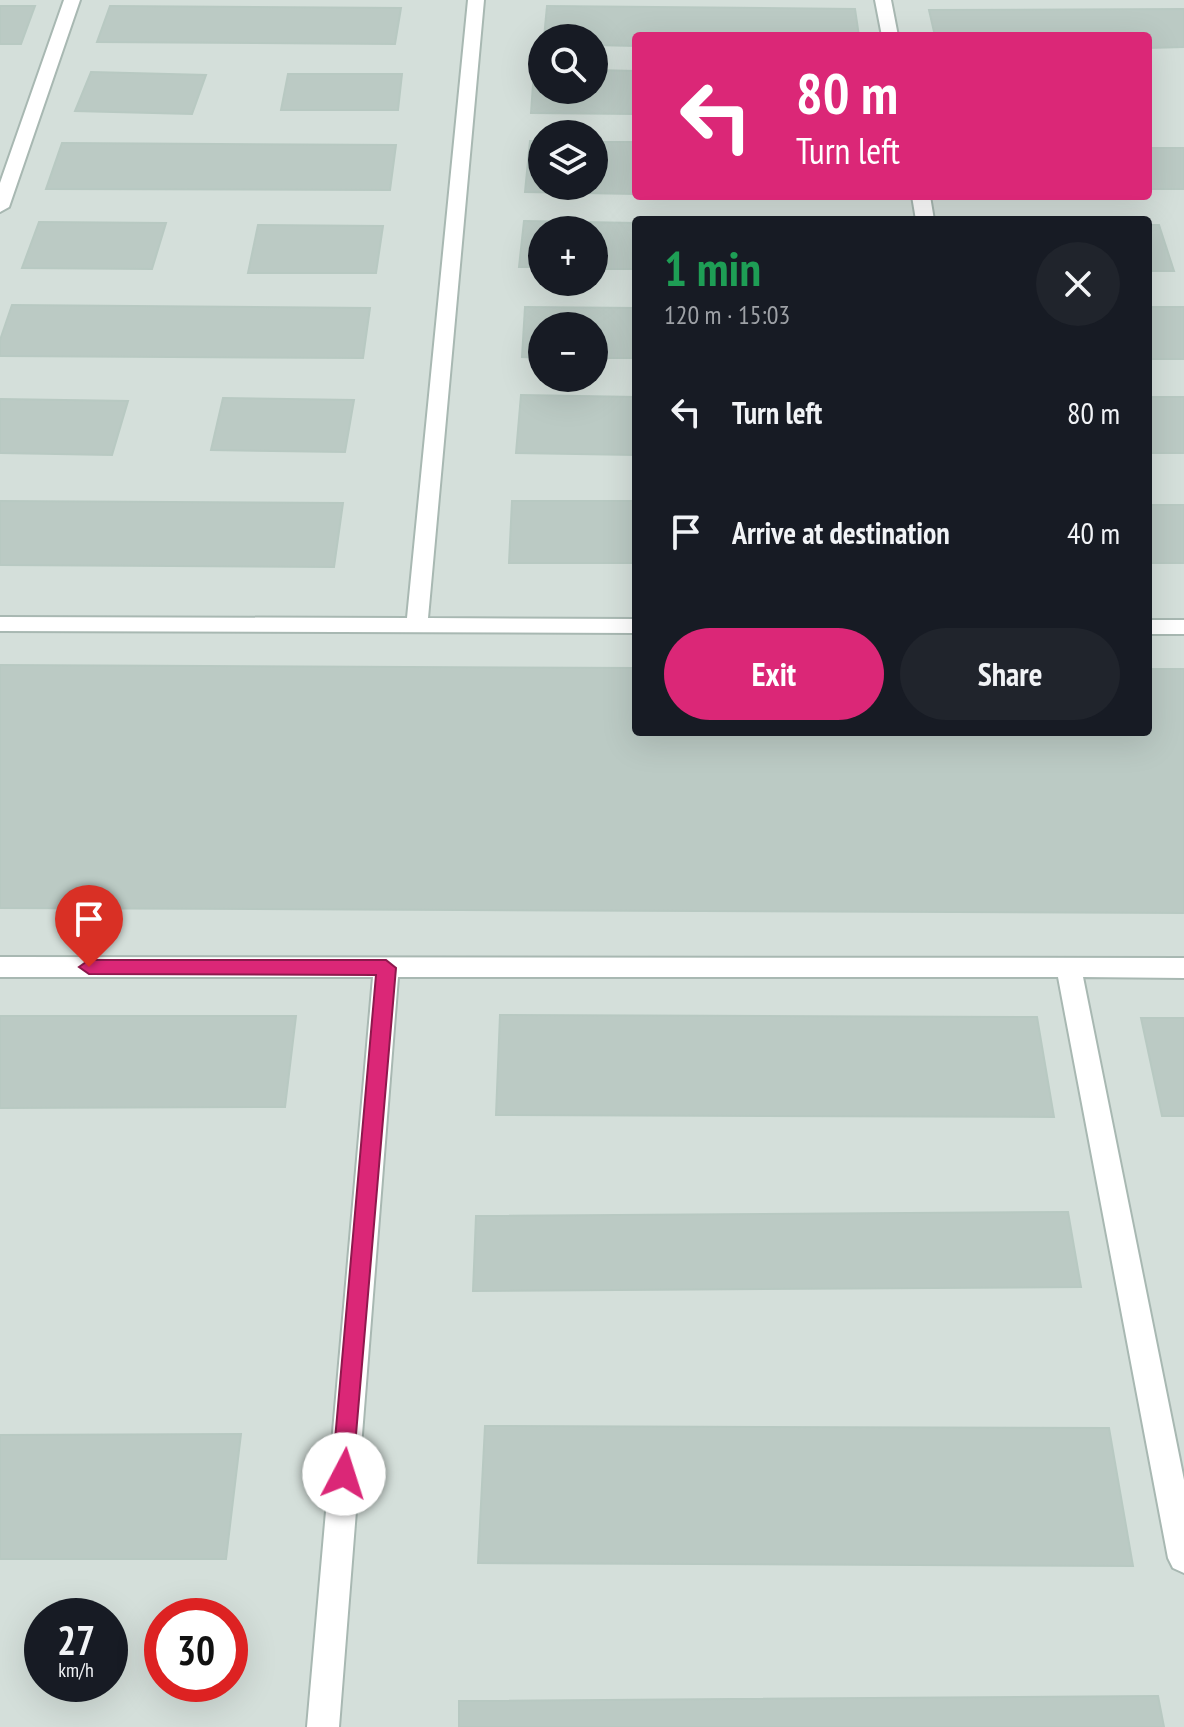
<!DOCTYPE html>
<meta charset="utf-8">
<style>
body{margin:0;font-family:"PT Sans Narrow",sans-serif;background:#20242c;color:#f1f3f6;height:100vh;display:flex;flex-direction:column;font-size:30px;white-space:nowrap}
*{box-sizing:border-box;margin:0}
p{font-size:26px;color:#9ea1a6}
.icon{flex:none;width:44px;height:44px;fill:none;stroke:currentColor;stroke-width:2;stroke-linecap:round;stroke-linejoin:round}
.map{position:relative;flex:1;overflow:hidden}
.panel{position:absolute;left:632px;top:216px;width:520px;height:520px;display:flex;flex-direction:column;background:#171b24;border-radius:8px;box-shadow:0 8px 32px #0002}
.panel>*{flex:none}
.guide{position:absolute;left:632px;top:32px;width:520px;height:168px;border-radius:8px;box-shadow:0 8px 32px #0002;background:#db2777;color:#fff;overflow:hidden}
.controls{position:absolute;left:528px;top:24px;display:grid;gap:16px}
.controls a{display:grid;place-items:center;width:80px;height:80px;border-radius:50%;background:#171b24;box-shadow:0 8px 32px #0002;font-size:40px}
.speed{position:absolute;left:24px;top:1598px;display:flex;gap:16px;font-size:40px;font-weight:700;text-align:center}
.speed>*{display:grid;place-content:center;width:104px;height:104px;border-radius:50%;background:#171b24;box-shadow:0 8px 32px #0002;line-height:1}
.speed small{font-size:20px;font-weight:400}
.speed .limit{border:12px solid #d22;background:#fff;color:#111}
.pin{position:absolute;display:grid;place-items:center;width:68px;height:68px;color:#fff;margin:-82px -34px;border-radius:50% 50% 50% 0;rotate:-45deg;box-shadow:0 0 8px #0007}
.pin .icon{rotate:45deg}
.me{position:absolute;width:88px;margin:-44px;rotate:5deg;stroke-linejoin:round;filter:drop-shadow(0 0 6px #0008)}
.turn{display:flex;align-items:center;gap:28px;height:168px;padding:0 32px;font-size:36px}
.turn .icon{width:104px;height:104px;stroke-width:2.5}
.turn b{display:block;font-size:56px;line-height:68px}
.round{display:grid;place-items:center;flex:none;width:84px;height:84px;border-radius:42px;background:#20242c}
.headline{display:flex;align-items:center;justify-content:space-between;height:136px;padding:0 32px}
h1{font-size:48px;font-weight:700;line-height:60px;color:#1e9e55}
.action{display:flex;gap:16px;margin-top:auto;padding:16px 32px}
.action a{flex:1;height:92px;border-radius:48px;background:#db2777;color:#fff;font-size:32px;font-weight:700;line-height:92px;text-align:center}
.action a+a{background:#20242c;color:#f1f3f6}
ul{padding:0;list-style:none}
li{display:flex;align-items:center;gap:24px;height:120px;padding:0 32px}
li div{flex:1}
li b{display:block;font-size:30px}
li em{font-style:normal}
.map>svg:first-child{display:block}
.built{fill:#d4dfda;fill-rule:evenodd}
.building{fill:#bbcac4;stroke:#b8c9c2;stroke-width:2}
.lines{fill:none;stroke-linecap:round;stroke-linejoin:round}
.minor-casing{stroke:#a8b8b2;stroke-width:4}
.minor{fill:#fff;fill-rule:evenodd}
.route{fill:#db2777;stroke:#8e194d;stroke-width:2}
</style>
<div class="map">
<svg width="1184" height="1727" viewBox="0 0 1184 1727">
<rect width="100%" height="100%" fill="#e6efeb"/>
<!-- built -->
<path class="built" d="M0 0H1184V1727H0ZM636 36H1148V196H636ZM542 38H594V90H542ZM542 134H594V186H542ZM636 220H1148V732H636ZM542 230H594V282H542ZM542 326H594V378H542ZM42 1616H110V1684H42ZM162 1616H230V1684H162Z"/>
<!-- building -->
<path class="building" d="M0 6H35L21 44H0Z
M110 6 401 8 395 44 97 42Z
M547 6 855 9 859 36H636V46L594 45V38H544Z
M1184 9V47L1148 48V36H935L929 10Z
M534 70H542V90H594V70L636 71V114L531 113Z
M91 72 206 75 192 114 75 111Z
M288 74H402L398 110H281Z
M530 141H542V186H594V142H636V194L525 192Z
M62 143 396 145 390 190 46 189Z
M1148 148H1184V189H1148Z
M524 221 636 223V269H594V230H542V267H519Z
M39 222 166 223 152 269 22 268Z
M258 225 383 226 376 273H248Z
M1148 225H1159L1174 271H1148Z
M12 305 370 308 363 358 0 356V340Z
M525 307 636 308V358H594V326H542V358L522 357Z
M1148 307H1184V359H1148Z
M521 395 636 397V455L516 453Z
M1148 397H1184V453H1148Z
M223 398 354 400 345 452 211 450Z
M0 399 128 401 112 455 0 453Z
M0 501 343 503 334 567 0 565Z
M512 501H636V563H509Z
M1148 505H1184V563H1148Z
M0 665 636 668V732H1148V669H1184V913L0 908Z
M500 1015 1037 1017 1054 1117 496 1115Z
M0 1016H296L285 1107 0 1108Z
M1141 1018H1184V1116H1162Z
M1068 1212 1081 1287 473 1291 476 1216Z
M485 1426 1109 1428 1133 1566 478 1563Z
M241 1434 226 1559H0V1435Z
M1158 1696 1164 1727H459V1701Z"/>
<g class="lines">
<defs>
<path id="minor" d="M64 0H80L9 207 0 212V183Z
M468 0H484L428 618 636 619V633L0 631V617L407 618Z
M875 0H891L898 36H882Z
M912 196H930L934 220H916Z
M1148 620H1184V634H1148Z
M0 957 1184 958V978L1083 977 1184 1480V1573L1173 1568 1168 1558 1058 977H398L339 1727H307L373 977H0Z"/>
</defs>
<!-- minor casing -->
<use href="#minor" class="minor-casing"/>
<!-- minor -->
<use href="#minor" class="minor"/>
</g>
<!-- route -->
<path class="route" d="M89 960H386L396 968 352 1481 344 1484 336 1481 332 1474 376 975 89 974 79 967Z"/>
</svg>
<div class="controls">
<a><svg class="icon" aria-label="search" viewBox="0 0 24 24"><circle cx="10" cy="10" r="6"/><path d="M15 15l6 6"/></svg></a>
<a><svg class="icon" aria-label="layers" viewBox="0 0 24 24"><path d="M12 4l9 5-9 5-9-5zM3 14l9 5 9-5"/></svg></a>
<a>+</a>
<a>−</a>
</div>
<div class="speed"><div>27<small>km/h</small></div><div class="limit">30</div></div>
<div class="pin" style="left:89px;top:967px;background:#d93025"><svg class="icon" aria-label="arrive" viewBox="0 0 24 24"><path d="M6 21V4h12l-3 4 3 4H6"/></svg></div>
<svg class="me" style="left:344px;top:1474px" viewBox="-20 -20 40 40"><circle r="19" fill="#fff"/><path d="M0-13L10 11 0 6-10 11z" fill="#db2777"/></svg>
<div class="guide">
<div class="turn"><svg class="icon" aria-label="left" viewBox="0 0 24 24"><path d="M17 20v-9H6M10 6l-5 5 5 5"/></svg><div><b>80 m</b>Turn left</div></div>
</div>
<section class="panel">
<div class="headline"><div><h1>1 min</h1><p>120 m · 15:03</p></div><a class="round"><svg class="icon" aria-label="close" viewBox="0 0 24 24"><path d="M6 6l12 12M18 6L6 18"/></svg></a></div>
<ul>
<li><svg class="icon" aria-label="left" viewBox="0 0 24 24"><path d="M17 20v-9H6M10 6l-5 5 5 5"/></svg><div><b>Turn left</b></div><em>80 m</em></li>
<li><svg class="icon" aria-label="arrive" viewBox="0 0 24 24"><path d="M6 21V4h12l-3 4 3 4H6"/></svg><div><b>Arrive at destination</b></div><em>40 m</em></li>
</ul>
<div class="action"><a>Exit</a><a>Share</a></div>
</section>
</div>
